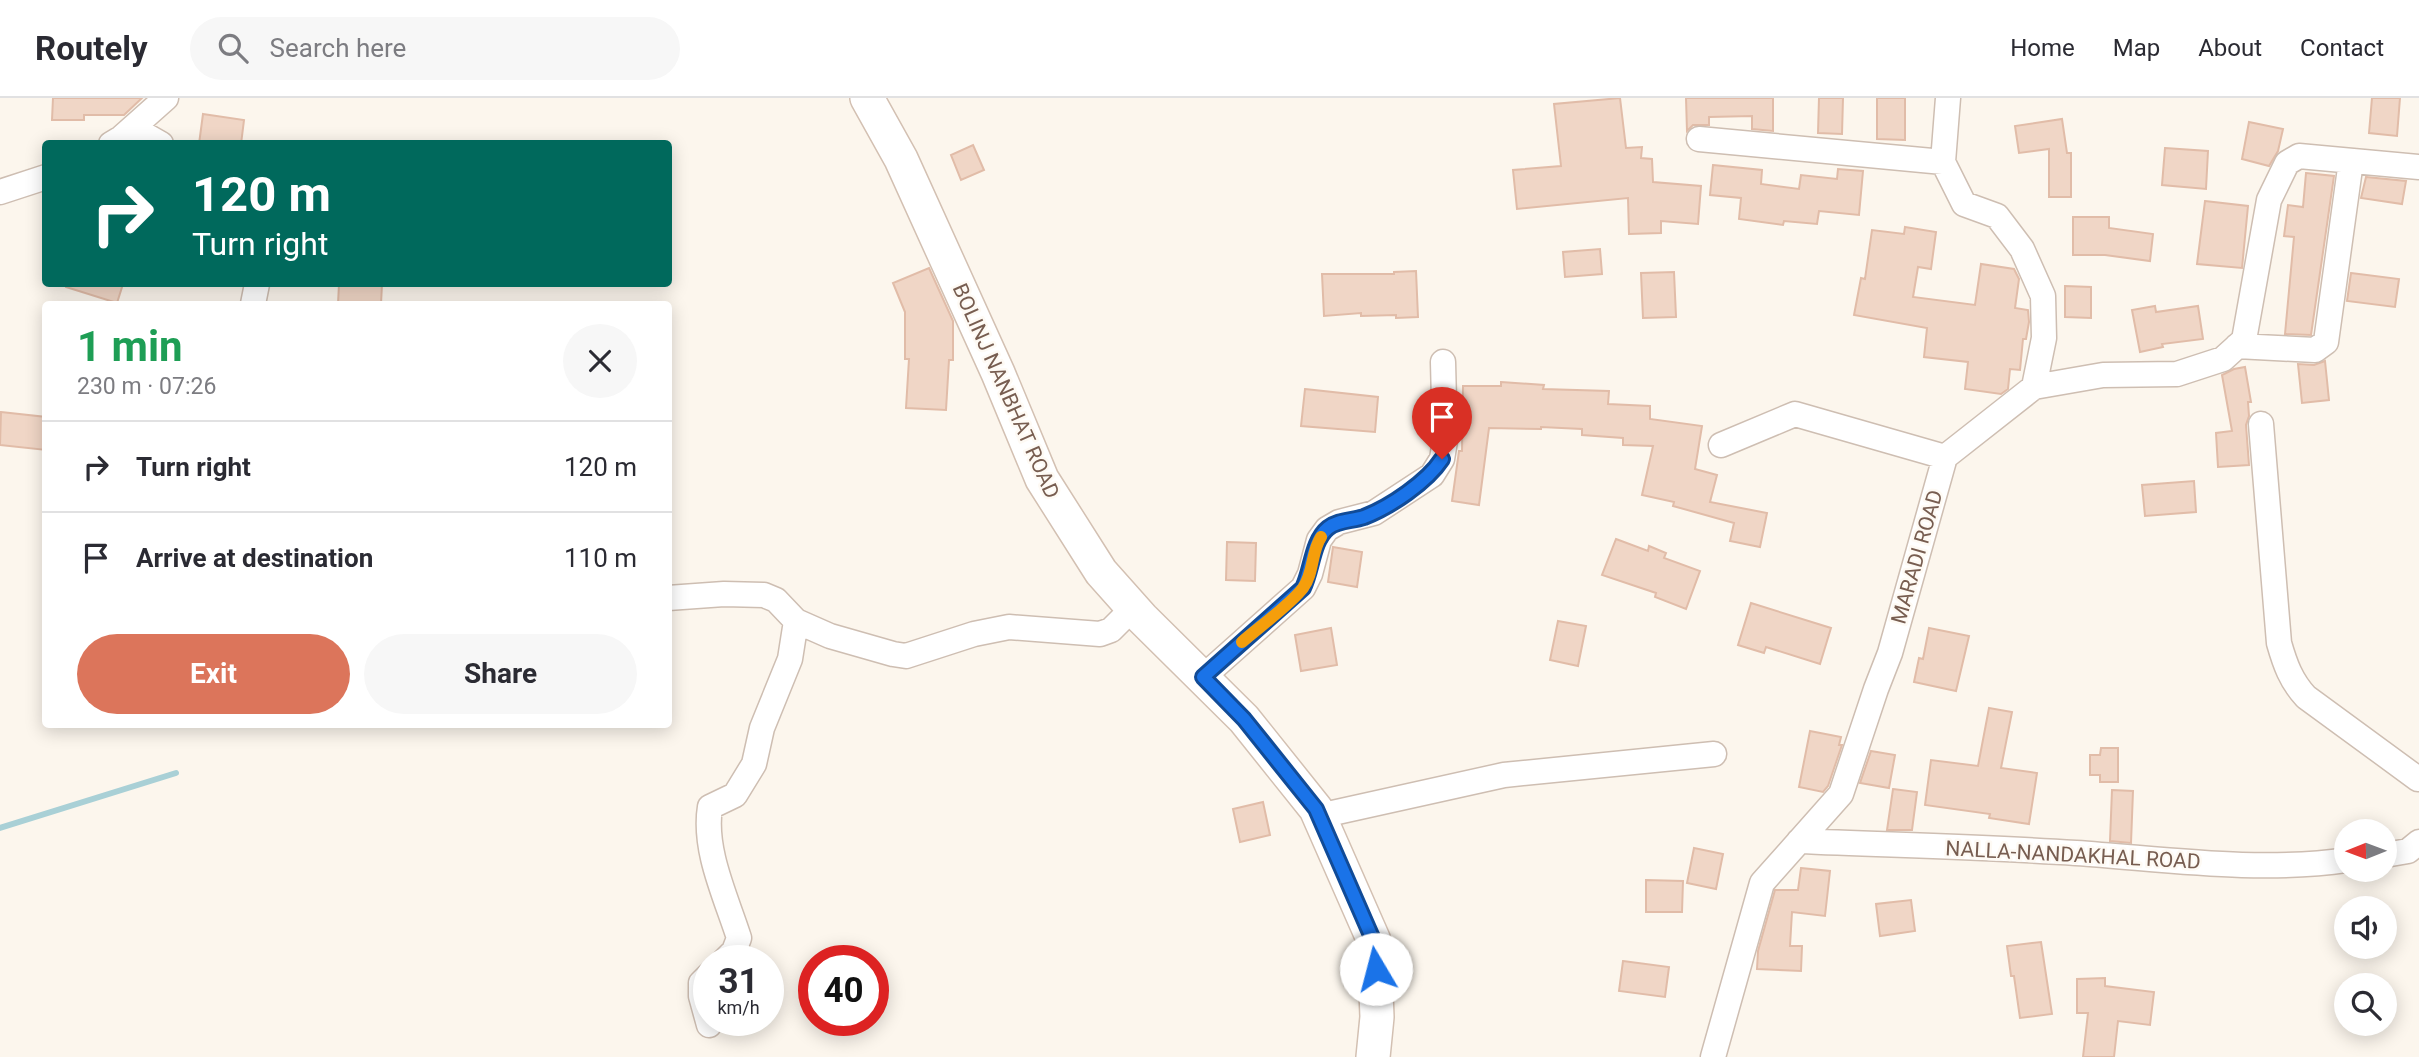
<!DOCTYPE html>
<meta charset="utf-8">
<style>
body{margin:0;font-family:Roboto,sans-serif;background:#f7f7f7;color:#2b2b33;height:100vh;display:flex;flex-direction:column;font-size:26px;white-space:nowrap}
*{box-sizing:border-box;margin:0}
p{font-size:23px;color:#7c7c81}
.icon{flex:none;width:38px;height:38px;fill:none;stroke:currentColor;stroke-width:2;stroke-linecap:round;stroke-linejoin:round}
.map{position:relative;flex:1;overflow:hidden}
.side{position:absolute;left:42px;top:203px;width:630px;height:427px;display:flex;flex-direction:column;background:#fff;border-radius:7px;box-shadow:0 4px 18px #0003}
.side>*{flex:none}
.top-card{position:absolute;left:42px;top:42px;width:630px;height:147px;border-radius:7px;box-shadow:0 4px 18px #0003;background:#00695c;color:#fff;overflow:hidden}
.needle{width:46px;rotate:269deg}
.buttons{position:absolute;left:2334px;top:721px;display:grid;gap:14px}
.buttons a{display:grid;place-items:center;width:63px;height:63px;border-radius:50%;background:#fff;box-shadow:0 4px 18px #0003;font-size:35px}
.speed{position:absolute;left:693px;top:847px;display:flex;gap:14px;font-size:35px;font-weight:700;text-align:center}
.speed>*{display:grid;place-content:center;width:91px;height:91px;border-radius:50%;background:#fff;box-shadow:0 4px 18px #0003;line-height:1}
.speed small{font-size:18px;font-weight:400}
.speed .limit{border:10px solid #d22;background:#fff;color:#111}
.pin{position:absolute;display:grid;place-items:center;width:60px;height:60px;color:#fff;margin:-72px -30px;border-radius:50% 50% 50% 0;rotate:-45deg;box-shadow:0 0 7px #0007}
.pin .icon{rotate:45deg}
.me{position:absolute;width:77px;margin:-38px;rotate:352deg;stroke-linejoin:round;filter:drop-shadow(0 0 5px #0008)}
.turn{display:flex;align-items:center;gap:24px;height:147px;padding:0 35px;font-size:32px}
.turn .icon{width:91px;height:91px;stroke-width:2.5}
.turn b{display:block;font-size:49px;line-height:60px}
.round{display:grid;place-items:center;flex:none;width:74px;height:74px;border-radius:37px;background:#f7f7f7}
.summary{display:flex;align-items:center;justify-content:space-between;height:119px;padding:0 35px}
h1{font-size:42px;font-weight:700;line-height:52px;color:#1e9e55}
.cta{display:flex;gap:14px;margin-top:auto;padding:14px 35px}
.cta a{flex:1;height:80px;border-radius:42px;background:#dc755b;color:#fff;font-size:28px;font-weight:700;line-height:80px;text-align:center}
.cta a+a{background:#f7f7f7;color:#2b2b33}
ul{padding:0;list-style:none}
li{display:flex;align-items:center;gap:21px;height:91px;padding:0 35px;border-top:2px solid #e1e1e2}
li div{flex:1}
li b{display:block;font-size:26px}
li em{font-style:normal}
header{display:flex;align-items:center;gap:42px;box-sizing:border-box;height:98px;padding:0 35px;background:#fff;border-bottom:2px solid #e1e1e2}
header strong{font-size:33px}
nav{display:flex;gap:38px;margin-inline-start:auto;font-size:24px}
.search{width:490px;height:63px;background:#f7f7f7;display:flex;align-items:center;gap:18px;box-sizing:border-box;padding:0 24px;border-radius:38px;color:#7c7c81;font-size:26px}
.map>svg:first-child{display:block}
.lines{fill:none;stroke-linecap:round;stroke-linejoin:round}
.stream{stroke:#a9d0d6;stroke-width:6}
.building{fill:#f0d6c6;stroke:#e1bca8;stroke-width:2}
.street-casing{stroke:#cebeb2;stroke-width:27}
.secondary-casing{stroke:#d3c0b2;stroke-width:36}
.street{stroke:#fff;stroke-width:24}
.secondary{stroke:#fff;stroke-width:33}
.route-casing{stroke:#114b97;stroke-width:18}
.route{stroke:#1a73e8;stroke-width:12}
.slow{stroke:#f59e0b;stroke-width:12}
.labels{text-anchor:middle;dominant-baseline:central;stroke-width:5;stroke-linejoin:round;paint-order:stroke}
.street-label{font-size:21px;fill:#775d50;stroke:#fefaf4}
</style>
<header>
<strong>Routely</strong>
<div class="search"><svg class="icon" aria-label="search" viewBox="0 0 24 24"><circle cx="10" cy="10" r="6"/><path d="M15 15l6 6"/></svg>Search here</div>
<nav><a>Home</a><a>Map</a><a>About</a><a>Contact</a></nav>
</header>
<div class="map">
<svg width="2419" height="959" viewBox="0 0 2419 959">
<rect width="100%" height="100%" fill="#fcf6ed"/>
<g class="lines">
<!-- stream -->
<path class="stream" d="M0 730 176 675"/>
</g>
<!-- building -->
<path class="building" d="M53 0H142L124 17H84V22H52Z
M1620 0 1626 50 1642 49 1641 60 1652 61 1653 84 1701 88 1698 126 1661 123V135L1629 136 1628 100 1517 111 1513 72 1561 68 1554 6Z
M1686 0H1773V33L1752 31V18L1709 19V27H1693L1687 33Z
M1819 0H1843L1842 36 1818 35Z
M1877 0H1905V42L1877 41Z
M2372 0H2400L2397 38 2369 35Z
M203 16 244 22 241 46H199Z
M2062 21 2067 55H2071V99H2049V51L2019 55 2015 28Z
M2249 24 2283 31 2278 53 2269 68 2242 61Z
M973 47 984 72 961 82 951 57Z
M2165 50 2208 53 2206 91 2162 87Z
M1713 67 1762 72 1761 86 1799 91 1801 77 1837 81 1838 71 1863 73 1859 117 1819 113 1817 126 1784 123 1783 127 1739 121 1741 100 1710 97Z
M2306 75 2334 78 2311 237 2285 236 2294 139 2284 138 2288 107 2303 109Z
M2366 79 2406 83 2402 106 2361 100Z
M2205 103 2248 108 2242 170 2197 166Z
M2073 119H2109V130L2153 136 2150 163 2105 157H2073Z
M1905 129 1936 134 1931 171 1918 169 1913 199 1975 207 1981 166 2014 171 2019 181 2015 210 2028 212 2029 224 2026 241H2023L2020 272 2010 271 2008 291 2001 296 1965 291 1968 264 1924 259 1927 230 1854 217 1861 180 1865 181 1872 132 1904 136Z
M1600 151 1602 176 1565 179 1563 154Z
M929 170 953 223V262H949L946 312 906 310 909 261H905V214L893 185Z
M1416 173 1418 219 1396 220V217L1361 218V215L1324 218 1322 176H1394V174Z
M1674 174 1676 219 1643 220 1641 175Z
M2351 175 2399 181 2395 209 2347 203Z
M66 186H123L117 205 66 189Z
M339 186H382L381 206H338Z
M2065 188 2091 189V220L2065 219Z
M2155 208 2156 214 2198 208 2203 241 2162 246 2163 249 2140 254 2132 212Z
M2325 263 2329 302 2302 305 2298 266 2314 267Z
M2245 269 2251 304H2248L2249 318 2246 327 2249 367 2218 369 2216 335 2232 333 2222 277 2234 271Z
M1501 284 1544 287 1543 291 1609 293 1608 306 1650 308V321L1702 328 1695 371 1717 377 1710 404 1767 415 1760 449 1730 443 1734 425 1673 408 1674 404 1642 397 1653 348 1623 347V340L1582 337V331L1541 329V331L1489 330 1479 407 1452 403 1459 353H1462L1463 288H1501Z
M1305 291 1378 299 1375 334 1301 328Z
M1 314 46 319V352L0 347Z
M2194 383 2196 414 2145 418 2142 387Z
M1616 441 1648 453 1649 448 1666 455 1664 460 1700 473 1686 511 1655 499 1656 495 1602 477Z
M1227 444 1256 445 1255 483 1226 482Z
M1333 449 1362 454 1357 489 1328 484Z
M1751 505 1831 530 1820 566 1766 549 1764 555 1738 547Z
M1558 523 1586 528 1578 568 1550 562Z
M1331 530 1337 567 1301 573 1295 537Z
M1929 530 1969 538 1956 593 1914 584 1919 560 1923 561Z
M1989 610 2012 614 2001 670 2037 675 2029 726 1989 720 1990 716 1925 707 1931 662 1978 668Z
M1810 633 1841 639 1839 647H1842L1828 688 1823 694 1799 689Z
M2101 650H2118V684H2100V677H2090V657H2100Z
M1871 653 1895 657 1889 690 1860 685Z
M1893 691 1917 694 1912 732H1887Z
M2112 692 2133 693 2131 745 2110 743Z
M1263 704 1270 737 1240 744 1233 711Z
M1694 750 1723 756 1716 791 1687 785Z
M1801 770 1830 773 1825 818 1792 814 1790 848H1802L1801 873 1757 871 1758 853 1775 792H1798Z
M1646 782 1683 783 1682 814H1646Z
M1911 802 1915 833 1880 838 1876 806Z
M2041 844 2052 916 2020 920 2014 878H2011L2007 848Z
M1623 863 1669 869 1665 899 1619 893Z
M2105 880V888L2154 894 2150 927 2118 923 2114 959H2083L2088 915H2077V881Z"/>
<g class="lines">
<defs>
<path id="street" d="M133 30 161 46
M1699 41 1943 64
M111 46 121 40 166 0
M0 94 46 79
M253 206 257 186
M2237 248 2315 252 2326 244 2351 63
M2034 289 2103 277 2177 276 2223 261 2244 242 2269 102 2287 65 2299 58 2419 69
M2261 326 2279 545C2285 566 2291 583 2306 599L2418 681
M1721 347 1795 316 1945 359
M668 500 724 496 764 497 776 502 796 523 830 538 893 556 906 558 974 536 1009 529 1100 536 1111 532 1133 510
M1203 579 1303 490 1310 476 1319 442 1327 431 1339 424 1374 415 1432 377 1442 361 1445 343 1443 264
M1319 718 1504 677 1714 656
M1799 743C1891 747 1984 749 2076 755 2165 761 2258 775 2347 762
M2385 757 2408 753 2419 744
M724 863 734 853 739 840C726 799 703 752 710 709L735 697 754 666 762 630 790 561 796 523
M709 877 701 885V898L709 927
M1713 959 1762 785 1841 696 1876 591 1890 555 1945 359 2034 289 2044 240 2043 198 2022 151 1997 118 1964 106 1943 64 1948 0"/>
<path id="secondary" d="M867 0 901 61 998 275 1042 381 1101 474 1142 520 1244 621 1316 711 1374 843 1377 919 1373 959"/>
</defs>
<!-- street casing -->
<use href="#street" class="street-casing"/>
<!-- secondary casing -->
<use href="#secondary" class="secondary-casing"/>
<!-- street -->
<use href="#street" class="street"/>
<!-- secondary -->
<use href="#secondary" class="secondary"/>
</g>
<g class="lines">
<defs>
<path id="route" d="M1376 871 1374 844 1316 711 1244 621 1203 579 1303 490C1312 472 1312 443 1328 430 1338 422 1352 423 1364 419 1390 409 1427 384 1442 361"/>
</defs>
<!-- route casing -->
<use href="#route" class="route-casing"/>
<!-- route -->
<use href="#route" class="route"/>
<!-- slow -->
<path class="slow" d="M1242 544C1258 530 1291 506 1303 490 1314 475 1311 454 1321 439"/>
</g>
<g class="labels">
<!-- street labels -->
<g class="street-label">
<text transform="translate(1006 293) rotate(66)">BOLINJ NANBHAT ROAD</text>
<text transform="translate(1917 459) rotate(-74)">MARADI ROAD</text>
<text transform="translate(2073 757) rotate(3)">NALLA-NANDAKHAL ROAD</text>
</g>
</g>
</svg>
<div class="buttons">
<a><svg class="needle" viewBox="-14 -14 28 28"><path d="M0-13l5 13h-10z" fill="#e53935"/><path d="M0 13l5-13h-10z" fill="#7c7c81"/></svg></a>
<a><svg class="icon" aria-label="sound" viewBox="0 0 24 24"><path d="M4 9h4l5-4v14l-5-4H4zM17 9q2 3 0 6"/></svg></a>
<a><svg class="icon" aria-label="search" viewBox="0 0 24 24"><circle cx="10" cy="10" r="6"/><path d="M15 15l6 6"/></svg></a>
</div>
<div class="speed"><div>31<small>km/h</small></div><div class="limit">40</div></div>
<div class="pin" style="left:1442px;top:361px;background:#d93025"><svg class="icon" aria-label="arrive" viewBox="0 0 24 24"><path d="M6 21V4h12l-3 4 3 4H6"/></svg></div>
<svg class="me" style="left:1376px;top:871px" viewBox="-20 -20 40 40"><circle r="19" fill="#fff"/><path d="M0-13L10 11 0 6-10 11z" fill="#1a73e8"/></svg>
<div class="top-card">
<div class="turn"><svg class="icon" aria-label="right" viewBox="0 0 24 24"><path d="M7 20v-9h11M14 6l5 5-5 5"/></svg><div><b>120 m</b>Turn right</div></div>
</div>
<section class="side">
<div class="summary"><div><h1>1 min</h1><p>230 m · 07:26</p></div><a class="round"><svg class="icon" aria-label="close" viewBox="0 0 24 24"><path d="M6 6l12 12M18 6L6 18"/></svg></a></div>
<ul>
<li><svg class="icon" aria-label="right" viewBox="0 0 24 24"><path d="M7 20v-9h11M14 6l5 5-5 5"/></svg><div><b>Turn right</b></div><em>120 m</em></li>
<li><svg class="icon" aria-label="arrive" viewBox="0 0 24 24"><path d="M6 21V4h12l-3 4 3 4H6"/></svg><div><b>Arrive at destination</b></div><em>110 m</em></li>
</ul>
<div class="cta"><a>Exit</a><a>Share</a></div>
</section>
</div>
